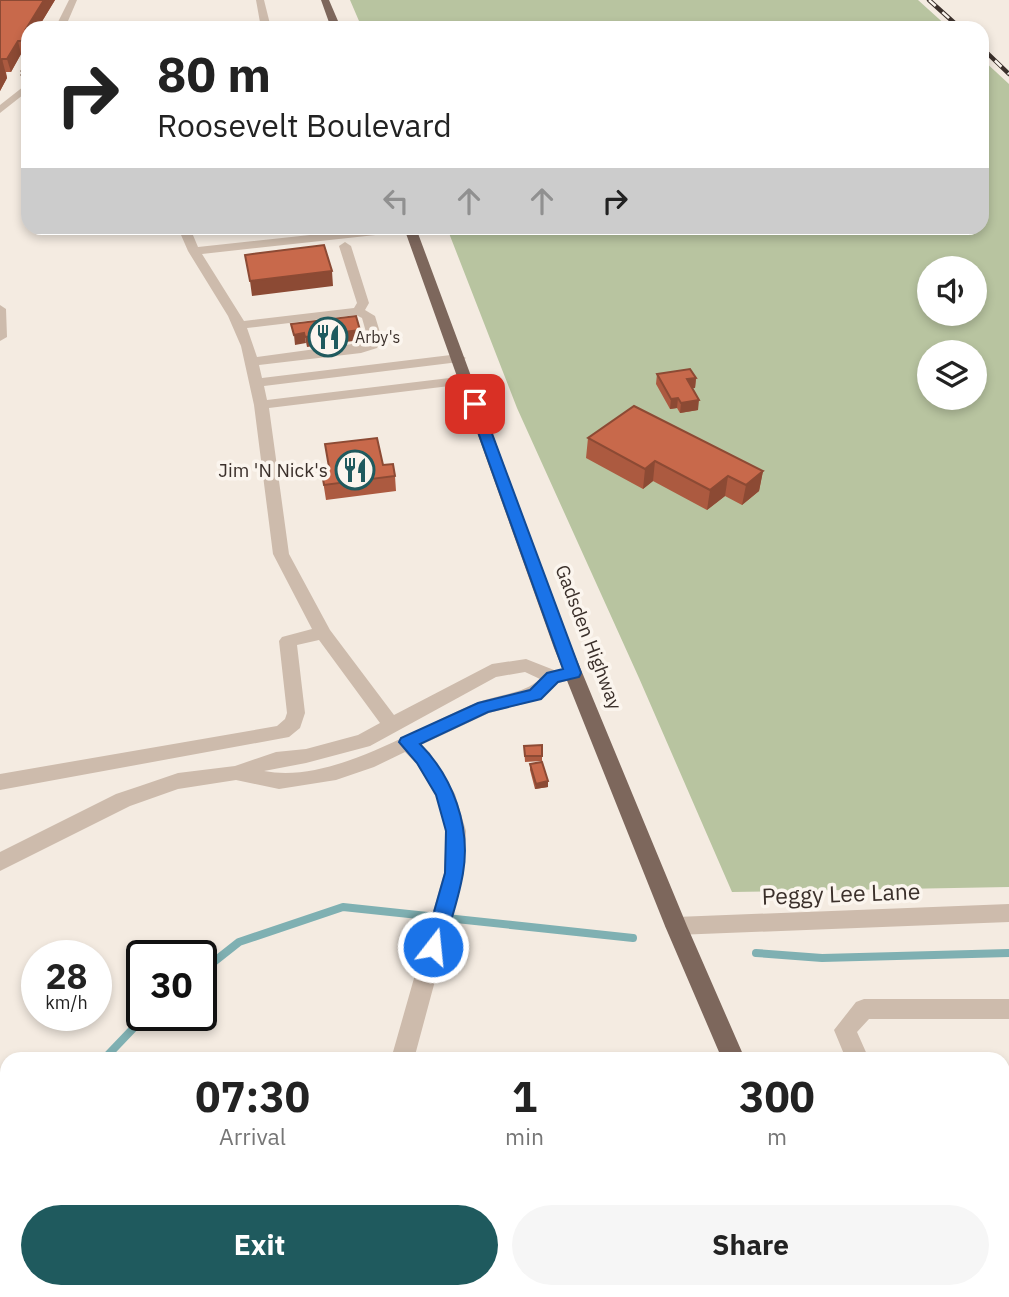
<!DOCTYPE html>
<style>
body{margin:0;font-family:"IBM Plex Sans",sans-serif;background:#f6f6f6;color:#222;height:100vh;display:flex;flex-direction:column;font-size:26px;white-space:nowrap}
*{box-sizing:border-box;margin:0}
p{font-size:23px;color:#767676}
.icon{flex:none;width:38px;height:38px;fill:none;stroke:currentColor;stroke-width:2;stroke-linecap:round;stroke-linejoin:round}
.map{position:relative;flex:1;overflow:hidden}
.drawer{position:absolute;left:0px;top:1052px;width:1010px;height:247px;display:flex;flex-direction:column;background:#fff;border-radius:21px 21px 0 0;box-shadow:0 4px 10px #0003}
.drawer>*{flex:none}
.guide{position:absolute;left:21px;top:21px;width:968px;height:214px;border-radius:21px;box-shadow:0 4px 10px #0003;background:#fff;color:#222;overflow:hidden}
.tools{position:absolute;left:917px;top:256px;display:grid;gap:14px}
.tools a{display:grid;place-items:center;width:70px;height:70px;border-radius:50%;background:#fff;box-shadow:0 4px 10px #0003;font-size:35px}
.speed{position:absolute;left:21px;top:940px;display:flex;gap:14px;font-size:35px;font-weight:700;text-align:center}
.speed>*{display:grid;place-content:center;width:91px;height:91px;border-radius:50%;background:#fff;box-shadow:0 4px 10px #0003;line-height:1}
.speed small{font-size:18px;font-weight:400}
.speed .limit{border:4px solid #111;border-radius:10px;background:#fff;color:#111}
.pin{position:absolute;display:grid;place-items:center;width:60px;height:60px;color:#fff;margin:-30px;border-radius:14px;box-shadow:0 4px 10px #0006}
.me{position:absolute;width:77px;margin:-38px;rotate:16deg;stroke-linejoin:round;filter:drop-shadow(0 0 5px #0008)}
.turn{display:flex;align-items:center;gap:24px;height:147px;padding:0 21px;font-size:32px}
.turn .icon{width:91px;height:91px;stroke-width:2.5}
.turn b{display:block;font-size:49px;line-height:60px}
.lanes{display:flex;align-items:center;height:66px;padding:0 21px;background:#0003;justify-content:center;gap:35px;direction:ltr}
.lanes .off{opacity:.35}
.eta{display:flex;justify-content:space-evenly;align-items:center;height:119px;text-align:center}
.eta b{font-size:42px;font-weight:700;line-height:49px}
.primary-button{display:flex;gap:14px;margin-top:auto;padding:14px 21px}
.primary-button a{flex:1;height:80px;border-radius:42px;background:#1f5a5e;color:#fff;font-size:28px;font-weight:700;line-height:80px;text-align:center}
.primary-button a+a{background:#f6f6f6;color:#222}
.map>svg:first-child{display:block}
.green{fill:#b8c4a0;fill-rule:evenodd}
.lines{fill:none;stroke-linecap:round;stroke-linejoin:round}
.stream{stroke:#7fb0b2;stroke-width:8}
.path{stroke:#b9a596;stroke-width:2;stroke-dasharray:2 2;stroke-linecap:butt}
.minor{fill:#cdbbac;fill-rule:evenodd}
.major{fill:#7d675c;fill-rule:evenodd}
.rail-casing{stroke:#3b302b;stroke-width:4.5}
.rail{stroke:#fbf5ee;stroke-width:2.5;stroke-dasharray:9;stroke-linecap:butt}
.wall{fill:#ac5a40}
.shaded-wall{fill:#8c4a34}
.building{fill:#c8694b;stroke:#8c4a34;stroke-width:2}
.route{fill:#1a73e8;stroke:#114b97;stroke-width:2}
.labels{text-anchor:middle;dominant-baseline:central;stroke-width:7;stroke-linejoin:round;paint-order:stroke}
.far-poi-label{font-size:16px;fill:#3b302b;stroke:#fbf5ee;text-anchor:start}
.poi-label{font-size:19px;fill:#3b302b;stroke:#fbf5ee;text-anchor:end}
.street-label{font-size:19px;fill:#3b302b;stroke:#fbf5ee}
.near-street-label{font-size:23px;fill:#3b302b;stroke:#fbf5ee}
</style>
<div class="map">
<svg width="1009" height="1297" viewBox="0 0 1009 1297">
<rect width="100%" height="100%" fill="#f4ebe1"/>
<!-- green -->
<path class="green" d="M350 0H918L949 28H362Z
M982 59 1009 84V887L732 892 639 678 517 408 447 228H982ZM929 268H975V313H929ZM929 352H975V397H929Z"/>
<g class="lines">
<!-- stream -->
<path class="stream" d="M756 953 822 958 1009 953
M201 972 239 942 343 907 633 938
M104 1059 146 1015
M0 1156 7 1150"/>
<!-- path -->
<path class="path" d="M21 76V71L28 69"/>
<!-- minor -->
<path class="minor" d="M69 0H77L65 28H55Z
M256 0H264L271 28H261Z
M28 83V91L0 113V105Z
M178 228H190L198 247 375 228H409L403 232 202 254 244 321 354 308 357 303 339 246 345 242 351 246 369 303 365 310 375 316 382 339 377 348 361 353 259 365 262 378 459 354 466 358 459 362 264 386 267 400 466 376 473 380 466 384 269 408 289 554 330 630 394 715 492 664 526 659 554 670H570L573 675 570 680 558 683 541 699 489 713 421 745 430 753 455 794 466 831 464 873 414 1059H391L444 873 446 831 436 795 416 763 405 752 374 767 336 780 279 789 236 780 178 789 130 806 0 871V852L116 794 140 786 178 773 235 766 276 752 306 749 358 735 380 723 319 640 297 645 305 713 300 728 289 737 0 790V774L277 726 285 719 287 713 279 641 282 637 312 629 273 554 254 405 241 346 228 316 188 251ZM356 315 362 318 368 339 367 342 257 357 247 328ZM525 672 540 679C522 695 498 694 476 703 415 728 333 784 264 771L306 763 370 746 496 677Z
M0 305 6 309 7 337 0 341Z
M1009 904V922L676 935 669 933 665 926 669 919 676 917Z
M864 999H1009V1019H869L857 1032 869 1059H846L834 1030 856 1002Z
M1003 1284 1008 1297H982L980 1292H1003Z
M334 1292H360L359 1297H333Z"/>
<!-- major -->
<path class="major" d="M321 0H329L341 28H331Z
M404 228H416L572 648 687 926 745 1059H722L665 926 554 648Z
M823 1292H849L851 1297H825Z"/>
<defs>
<path id="rail" d="M929 0 960 28
M982 48 1009 74"/>
</defs>
<!-- rail casing -->
<use href="#rail" class="rail-casing"/>
<!-- rail -->
<use href="#rail" class="rail"/>
</g>
<!-- wall -->
<path class="wall" d="M0 0H55L38 28H28L26 53 21 54 11 72H6L7 78 0 91Z
M657 374 696 378 695 388H692L698 410 680 413 677 408 670 409 656 384Z
M588 438 763 471 759 491 742 505 725 496 707 510 653 481 643 489 586 458Z
M325 444 383 465 395 476 396 491 326 500 321 468 329 467Z
M542 745V761L525 762 524 746Z
M530 764 548 787 535 789 530 770Z
M1009 1080V1101L1005 1086Z"/>
<!-- shaded-wall -->
<path class="shaded-wall" d="M44 0H55L38 28H28V50L26 53 23 41 26 29Z
M18 41 21 54 11 72 7 59Z
M2 59 7 78 0 91V64Z
M332 271 333 286 252 296 250 281Z
M360 330 361 340 307 347 305 337Z
M304 333 306 343 295 345 294 335Z
M696 378 695 388 685 389 687 379Z
M678 398 677 408 670 409 671 399Z
M699 400 698 410 680 413 681 403Z
M655 461 653 481 643 489 645 469Z
M763 471 759 491 742 505 746 485Z
M728 476 725 496 707 510 710 490Z
M548 781V787L535 789 536 784Z"/>
<!-- building -->
<path class="building" d="M0 0H44L26 29H28V32L23 41H18L7 59H2L0 64Z
M324 245 332 271 250 281 245 255Z
M356 316 360 330 305 337 304 333 294 335 291 324Z
M690 369 696 378 687 379 699 400 681 403 678 398 671 399 657 374Z
M634 406 763 471 746 485 728 476 710 490 655 461 645 469 588 438Z
M377 438 383 465 393 464 395 476 324 485 321 468 329 467 325 444Z
M542 745V756H525L524 746Z
M542 762 548 781 536 784 530 764Z"/>
<!-- route -->
<path class="route" d="M475 400 481 404 581 673 579 677 558 682 541 699 488 712 420 744C453 777 471 827 463 873 459 898 450 923 443 947L440 953 433 956 426 953 424 947 445 873 446 831 436 795 417 763 399 742 401 738 478 703 530 690 547 673 563 669 468 404Z"/>
<!-- icons -->
<defs>
<symbol id="restaurant-ring" viewBox="-11 -11 22 22"><circle r="9.5" fill="#fbf5ee" stroke="#1f5a5e" stroke-width="1.5"/><path d="M-5-6h1v4h1v-4h1v4h1v-4h1v5L-1.5 .5V6h-2V.5L-5-1ZM5-6V6H3V1.5H1.5Q1.5-4 5-6Z" fill="#1f5a5e"/></symbol>
</defs>
<g fill-rule="evenodd">
<use href="#restaurant-ring" x="306" y="315" width="44" height="44"/>
<use href="#restaurant-ring" x="333" y="448" width="44" height="44"/>
</g>
<g class="labels">
<!-- far-poi labels -->
<g class="far-poi-label">
<text x="355" y="337">Arby's</text>
</g>
<!-- poi labels -->
<g class="poi-label">
<text x="328" y="470">Jim 'N Nick's</text>
</g>
<!-- street labels -->
<g class="street-label">
<text transform="translate(589 637) rotate(69)">Gadsden Highway</text>
</g>
<!-- near-street labels -->
<g class="near-street-label">
<text transform="translate(841 893) rotate(-2)">Peggy Lee Lane</text>
</g>
</g>
</svg>
<div class="tools">
<a><svg class="icon" aria-label="sound" viewBox="0 0 24 24"><path d="M4 9h4l5-4v14l-5-4H4zM17 9q2 3 0 6"/></svg></a>
<a><svg class="icon" aria-label="layers" viewBox="0 0 24 24"><path d="M12 4l9 5-9 5-9-5zM3 14l9 5 9-5"/></svg></a>
</div>
<div class="speed"><div>28<small>km/h</small></div><div class="limit">30</div></div>
<div class="pin" style="left:475px;top:404px;background:#d93025"><svg class="icon" aria-label="arrive" viewBox="0 0 24 24"><path d="M6 21V4h12l-3 4 3 4H6"/></svg></div>
<svg class="me" style="left:433px;top:947px" viewBox="-20 -20 40 40"><circle r="17" fill="#1a73e8" stroke="#fff" stroke-width="3"/><path d="M0-11L8 9 0 5-8 9z" fill="#fff"/></svg>
<div class="guide">
<div class="turn"><svg class="icon" aria-label="right" viewBox="0 0 24 24"><path d="M7 20v-9h11M14 6l5 5-5 5"/></svg><div><b>80 m</b>Roosevelt Boulevard</div></div>
<div class="lanes"><svg class="icon off" aria-label="left" viewBox="0 0 24 24"><path d="M17 20v-9H6M10 6l-5 5 5 5"/></svg><svg class="icon off" aria-label="ahead" viewBox="0 0 24 24"><path d="M12 20V5M6 11l6-6 6 6"/></svg><svg class="icon off" aria-label="ahead" viewBox="0 0 24 24"><path d="M12 20V5M6 11l6-6 6 6"/></svg><svg class="icon" aria-label="right" viewBox="0 0 24 24"><path d="M7 20v-9h11M14 6l5 5-5 5"/></svg></div>
</div>
<section class="drawer">
<div class="eta">
<div><b>07:30</b><p>Arrival</p></div>
<div><b>1</b><p>min</p></div>
<div><b>300</b><p>m</p></div>
</div>
<div class="primary-button"><a>Exit</a><a>Share</a></div>
</section>
</div>
